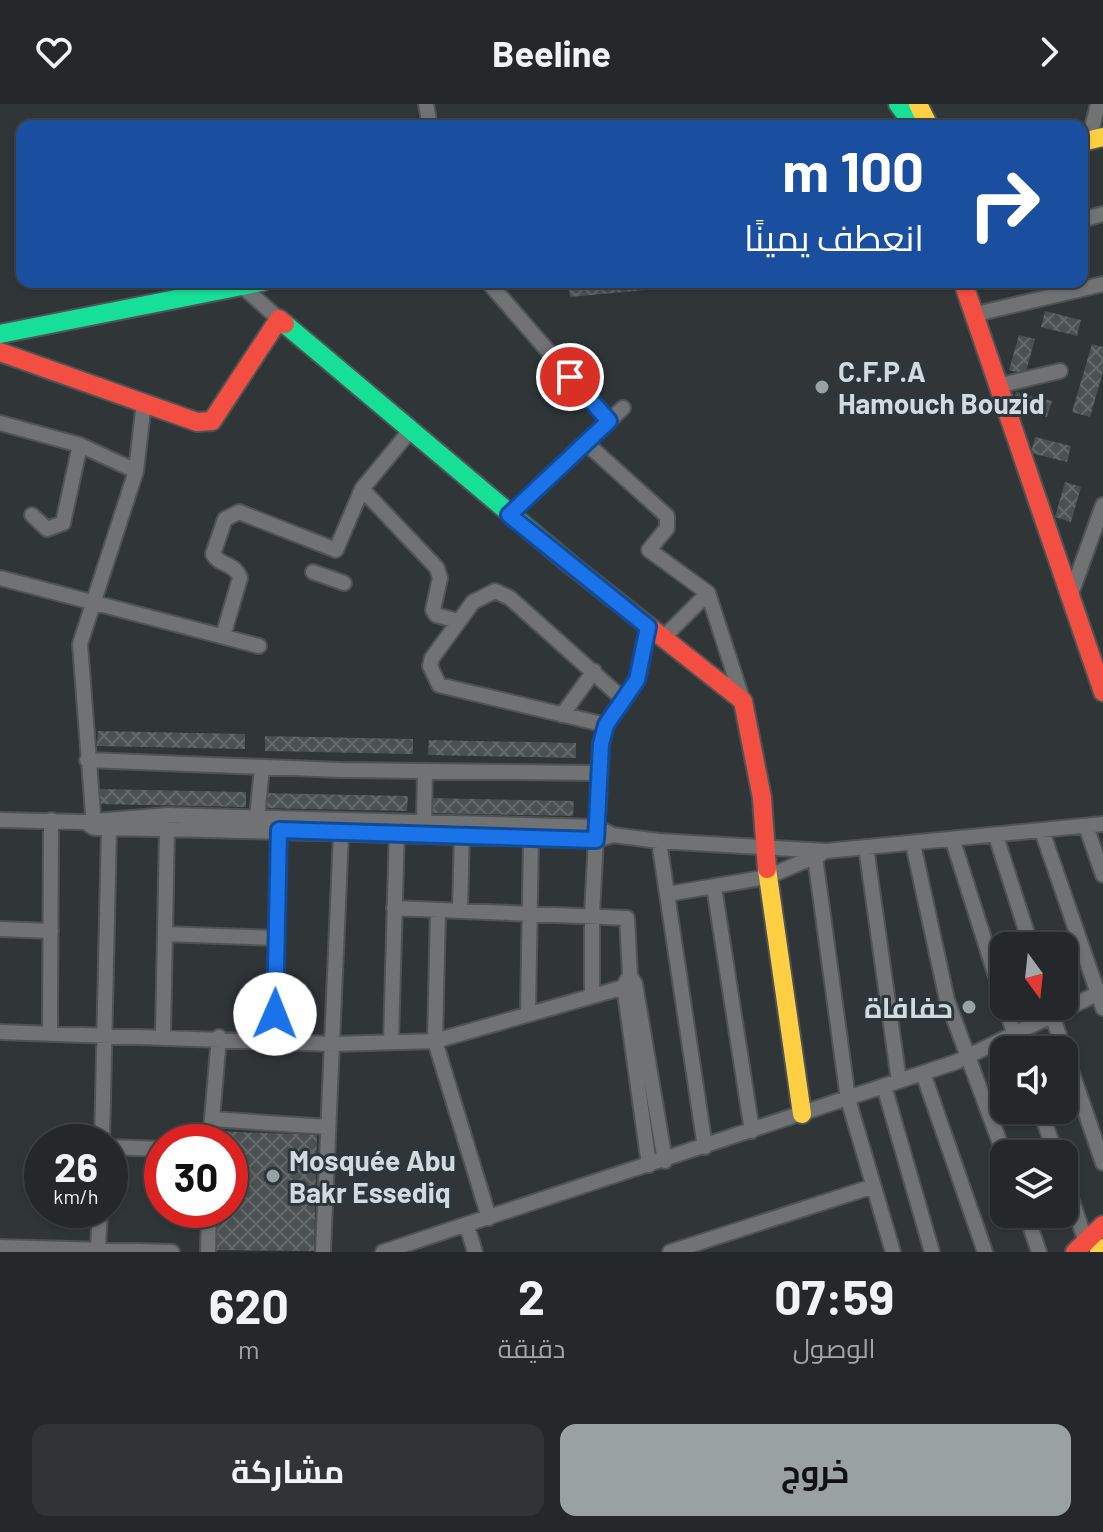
<!DOCTYPE html>
<html lang="ar">
<meta charset="utf-8">
<style>
body{margin:0;font-family:Barlow,Cairo,sans-serif;background:#303436;color:#f1f3f6;direction:rtl;height:100vh;display:flex;flex-direction:column;font-size:30px;white-space:nowrap}
*{box-sizing:border-box;margin:0}
p{font-size:26px;color:#a3a6a8}
.icon{flex:none;width:44px;height:44px;fill:none;stroke:currentColor;stroke-width:2;stroke-linecap:round;stroke-linejoin:round}
.map{position:relative;height:1148px;overflow:hidden;direction:ltr}
.details{display:flex;flex-direction:column;background:#24282a;flex:1}
.details>*{flex:none}
.guide{position:absolute;left:16px;top:16px;width:1072px;height:168px;border-radius:16px;box-shadow:0 2px 6px #0004,0 0 0 2px #414447;direction:rtl;background:#1a4fa0;color:#fff;overflow:hidden}
.needle{width:52px;rotate:165deg}
.tools{position:absolute;left:990px;top:828px;display:grid;gap:16px}
.tools a{display:grid;place-items:center;width:88px;height:88px;border-radius:16px;background:#24282a;box-shadow:0 2px 6px #0004,0 0 0 2px #414447;font-size:40px}
.speed{position:absolute;left:24px;top:1020px;display:flex;gap:16px;font-size:40px;font-weight:700;text-align:center}
.speed>*{display:grid;place-content:center;width:104px;height:104px;border-radius:50%;background:#24282a;box-shadow:0 2px 6px #0004,0 0 0 2px #414447;line-height:1}
.speed small{font-size:20px;font-weight:400}
.speed .limit{border:12px solid #d22;background:#fff;color:#111}
.pin{position:absolute;display:grid;place-items:center;width:68px;height:68px;color:#fff;margin:-34px;border:4px solid #fff;border-radius:50%;box-shadow:0 2px 8px #0007}
.me{position:absolute;width:88px;margin:-44px;rotate:1deg;stroke-linejoin:round;filter:drop-shadow(0 0 6px #0008)}
.turn{display:flex;align-items:center;gap:28px;height:168px;padding:0 32px;font-size:36px}
.turn .icon{width:104px;height:104px;stroke-width:2.5}
.turn b{display:block;font-size:56px;line-height:68px}
.eta{display:flex;justify-content:space-evenly;align-items:center;height:136px;text-align:center}
.eta b{font-size:48px;font-weight:700;line-height:56px}
.cta{display:flex;gap:16px;margin-top:auto;padding:16px 32px}
.cta a{flex:1;height:92px;border-radius:16px;background:#9aa1a3;color:#111;font-size:32px;font-weight:700;line-height:92px;text-align:center}
.cta a+a{background:#303436;color:#f1f3f6}
header{display:flex;justify-content:space-between;align-items:center;height:104px;padding:0 32px;background:#24282a;font-size:36px;font-weight:700}
.map>svg:first-child{display:block}
.building{fill:url(#building-cross-hatch)}
.lines{fill:none;stroke-linecap:round;stroke-linejoin:round}
.street-casing{stroke:#4e5355;stroke-width:18}
.fast-casing{stroke:#4e5355;stroke-width:22}
.slow-casing{stroke:#4e5355;stroke-width:22}
.jam-casing{stroke:#4e5355;stroke-width:22}
.street{stroke:#707273;stroke-width:14}
.fast{stroke:#16e098;stroke-width:18}
.slow{stroke:#ffcf43;stroke-width:18}
.jam{stroke:#f24e42;stroke-width:18}
.route-casing{stroke:#114b97;stroke-width:20}
.route{stroke:#1a73e8;stroke-width:14}
.poi-dot{fill:#9aa1a3;stroke:#2c373c;stroke-width:3}
.labels{text-anchor:middle;dominant-baseline:central;stroke-width:6;stroke-linejoin:round;paint-order:stroke}
.poi-label{font-size:28px;font-weight:bold;fill:#d3dadd;stroke:#2c373c;text-anchor:start}
</style>
<header><svg class="icon" aria-label="forward" viewBox="0 0 24 24"><path d="M9 5l7 7-7 7"/></svg>Beeline<svg class="icon" aria-label="heart" viewBox="0 0 24 24"><path d="M12 20l-8-8c-3-5 5-10 8-4 3-6 11-1 8 4z"/></svg></header>
<div class="map">
<svg width="1103" height="1148" viewBox="0 0 1103 1148">
<defs>
<pattern id="building-cross-hatch" width="8" height="8" patternUnits="userSpaceOnUse" patternTransform="scale(2)"><rect width="8" height="8" fill="#4b5052"/><path d="M0 0l8 8M0 8l8-8" fill="none" stroke="#64696a"/></pattern>
</defs>
<rect width="100%" height="100%" fill="#303638"/>
<!-- building -->
<path class="building" d="M568 178H712V180L570 193Z
M1045 207 1081 216 1077 232 1041 223Z
M1019 231 1035 235 1025 271 1009 266Z
M1092 240 1103 243V268L1090 313 1072 308Z
M1016 288 1052 297 1047 313 1011 304Z
M1035 333 1071 342 1067 358 1031 349Z
M1065 378 1081 383 1071 418 1055 413Z
M98 627 245 630V645L97 642Z
M265 632 413 635V650L265 647Z
M429 636 576 639V654L428 651Z
M99 685 246 688V703L99 700Z
M260 689 408 692 407 707 260 704Z
M426 694 574 697 573 712 426 709Z
M213 1027 317 1031 314 1147 211 1146 212 1106H230V1038H213Z"/>
<g class="lines">
<defs>
<path id="street" d="M426 0 430 22
M1089 36 1098 0
M1082 116 1103 110
M488 178 609 317
M242 182 279 215
M972 211 1103 180
M997 282 1060 267
M0 319 80 341 136 367
M586 339 667 412V424L649 446 708 489 743 597
M362 385 437 464 440 474 433 506 436 511 458 517
M32 411 47 425 63 419 80 341
M509 411 623 304
M313 468 344 479
M0 474 259 542
M1070 493 1103 401
M223 532 240 474C236 459 219 462 213 450L225 415 239 408 336 446 362 385 409 328
M664 533 708 489
M562 611 594 567
M606 621 439 581 430 562 432 554 473 498 495 487 510 494 624 596
M87 656 341 666 598 669
M257 714 262 663
M0 716 84 718 168 711 596 723 613 731 659 737 826 747 1103 720
M424 718 425 667
M88 720 94 724C262 726 428 733 596 736L613 731
M1086 722 1103 771
M94 723 80 540 136 367 144 298
M1042 727 1103 904
M996 732 1031 842
M659 737 705 1043
M953 737 1004 898
M913 740 947 896 1004 1050
M866 743 899 977
M815 753 848 995 893 1148
M714 783 752 1027
M668 790 767 773 821 750
M394 804 627 814 630 872 635 880 665 1057
M438 806 435 937 489 1114
M460 807 462 724
M0 825 51 827
M165 830 276 834
M627 876 624 882 649 1061
M592 890V810L601 640 606 621 637 576 648 523
M1005 902 1020 946
M1050 905 1103 1059
M528 909 531 735
M0 928 333 940 435 937 635 880
M50 929 51 716
M163 931 167 725
M275 936 279 719
M391 938 397 723
M923 969 985 1148
M884 982 932 1148
M1040 1006 1056 1050
M212 1015 328 1023
M102 1038 109 724
M210 1038 219 933
M110 1043 162 1045
M1064 1074 1086 1138
M1026 1110 1039 1148
M467 1122 475 1148
M0 1143 172 1148
M98 1144 100 1106
M208 1148 209 1106
M323 1148 341 730
M383 1148 956 958 1103 887
M670 1148 871 1083"/>
<path id="fast" d="M898 0 914 22
M285 220 570 460
M0 230 262 178"/>
<path id="slow" d="M918 0 929 22
M1082 38 1103 33
M767 765 802 1010
M1099 1148 1103 1144"/>
<path id="jam" d="M963 178 1103 588
M0 248 197 318 212 317 279 215 285 220
M570 460 743 597 762 694 767 765
M1075 1148 1103 1121"/>
</defs>
<!-- street casing -->
<use href="#street" class="street-casing"/>
<!-- fast casing -->
<use href="#fast" class="fast-casing"/>
<!-- slow casing -->
<use href="#slow" class="slow-casing"/>
<!-- jam casing -->
<use href="#jam" class="jam-casing"/>
<!-- street -->
<use href="#street" class="street"/>
<!-- fast -->
<use href="#fast" class="fast"/>
<!-- slow -->
<use href="#slow" class="slow"/>
<!-- jam -->
<use href="#jam" class="jam"/>
</g>
<g class="lines">
<defs>
<path id="route" d="M275 910 279 726 596 736 601 640 606 621 637 576 648 523 509 411 609 317 570 273"/>
</defs>
<!-- route casing -->
<use href="#route" class="route-casing"/>
<!-- route -->
<use href="#route" class="route"/>
</g>
<!-- markers -->
<g class="poi-dot">
<circle cx="822" cy="283" r="8"/>
<circle cx="969" cy="903" r="8"/>
<circle cx="273" cy="1072" r="8"/>
</g>
<g class="labels">
<!-- poi labels -->
<g class="poi-label">
<text x="838" y="267">C.F.P.A<tspan x="838" dy="32">Hamouch Bouzid</tspan></text>
<text x="953" y="903" text-anchor="end">حفافاة</text>
<text x="289" y="1056">Mosquée Abu<tspan x="289" dy="32">Bakr Essediq</tspan></text>
</g>
</g>
</svg>
<div class="tools">
<a><svg class="needle" viewBox="-14 -14 28 28"><path d="M0-13l5 13h-10z" fill="#e53935"/><path d="M0 13l5-13h-10z" fill="#a3a6a8"/></svg></a>
<a><svg class="icon" aria-label="sound" viewBox="0 0 24 24"><path d="M4 9h4l5-4v14l-5-4H4zM17 9q2 3 0 6"/></svg></a>
<a><svg class="icon" aria-label="layers" viewBox="0 0 24 24"><path d="M12 4l9 5-9 5-9-5zM3 14l9 5 9-5"/></svg></a>
</div>
<div class="speed"><div>26<small>km/h</small></div><div class="limit">30</div></div>
<div class="pin" style="left:570px;top:273px;background:#d93025"><svg class="icon" aria-label="arrive" viewBox="0 0 24 24"><path d="M6 21V4h12l-3 4 3 4H6"/></svg></div>
<svg class="me" style="left:275px;top:910px" viewBox="-20 -20 40 40"><circle r="19" fill="#fff"/><path d="M0-13L10 11 0 6-10 11z" fill="#1a73e8"/></svg>
<div class="guide">
<div class="turn"><svg class="icon" aria-label="right" viewBox="0 0 24 24"><path d="M7 20v-9h11M14 6l5 5-5 5"/></svg><div><b>100 m</b>انعطف يمينًا</div></div>
</div>
</div>
<section class="details">
<div class="eta">
<div><b>07:59</b><p>الوصول</p></div>
<div><b>2</b><p>دقيقة</p></div>
<div><b>620</b><p>m</p></div>
</div>
<div class="cta"><a>خروج</a><a>مشاركة</a></div>
</section>
